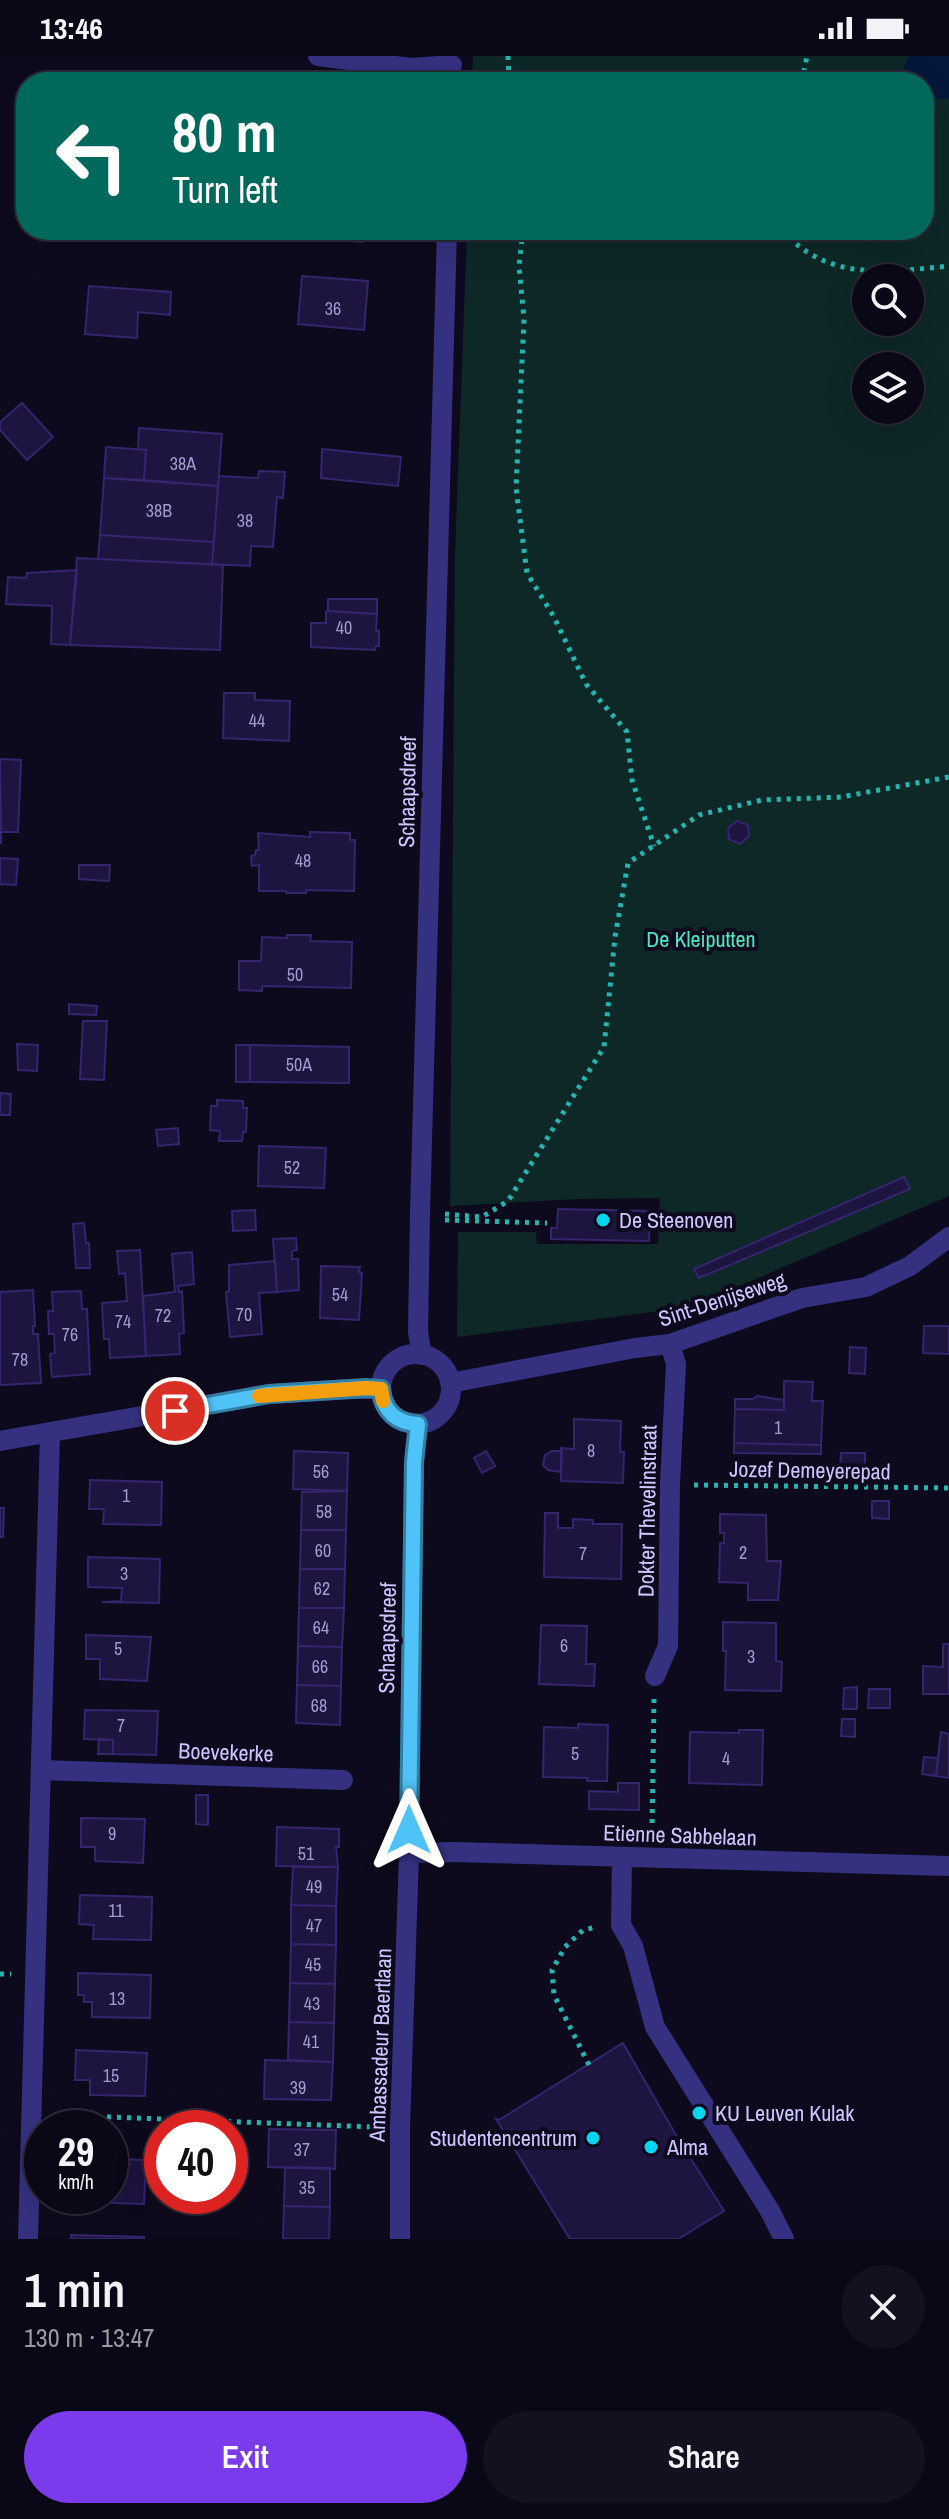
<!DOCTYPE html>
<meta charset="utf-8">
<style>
body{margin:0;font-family:"Archivo Narrow",sans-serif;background:#13111f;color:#f1f3f6;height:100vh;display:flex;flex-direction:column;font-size:30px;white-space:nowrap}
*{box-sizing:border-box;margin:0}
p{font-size:26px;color:#999aa1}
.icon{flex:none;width:44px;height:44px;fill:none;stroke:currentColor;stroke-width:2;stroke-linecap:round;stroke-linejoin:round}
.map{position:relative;height:2183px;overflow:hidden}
.panel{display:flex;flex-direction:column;background:#0a0816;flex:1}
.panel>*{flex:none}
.banner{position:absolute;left:16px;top:16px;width:918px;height:168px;border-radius:32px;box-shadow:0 8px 32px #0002,0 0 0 2px #2a2935;background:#00695c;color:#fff;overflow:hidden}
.controls{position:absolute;left:852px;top:208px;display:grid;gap:16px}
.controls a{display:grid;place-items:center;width:72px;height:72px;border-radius:50%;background:#0a0816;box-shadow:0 8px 32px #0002,0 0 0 2px #2a2935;font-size:40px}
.speed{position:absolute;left:24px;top:2054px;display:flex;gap:16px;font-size:40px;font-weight:700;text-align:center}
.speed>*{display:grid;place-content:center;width:104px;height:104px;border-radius:50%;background:#0a0816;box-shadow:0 8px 32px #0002,0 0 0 2px #2a2935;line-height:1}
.speed small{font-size:20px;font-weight:400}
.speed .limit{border:12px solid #d22;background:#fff;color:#111}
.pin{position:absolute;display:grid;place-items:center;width:68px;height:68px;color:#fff;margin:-34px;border:4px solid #fff;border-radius:50%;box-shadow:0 2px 8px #0007}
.me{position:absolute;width:88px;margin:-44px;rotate:0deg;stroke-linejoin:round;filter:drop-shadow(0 0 6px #0008)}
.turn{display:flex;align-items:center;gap:28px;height:168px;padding:0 24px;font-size:36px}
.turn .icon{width:104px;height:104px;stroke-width:2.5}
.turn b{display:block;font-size:56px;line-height:68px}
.round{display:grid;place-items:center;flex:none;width:84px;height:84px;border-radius:42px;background:#13111f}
.overview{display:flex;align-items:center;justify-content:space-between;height:136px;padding:0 24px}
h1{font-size:48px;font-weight:600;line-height:60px}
.primary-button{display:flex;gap:16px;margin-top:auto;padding:16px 24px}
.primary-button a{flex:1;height:92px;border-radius:48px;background:#7c3aed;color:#fff;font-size:32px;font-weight:600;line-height:92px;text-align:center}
.primary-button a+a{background:#13111f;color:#f1f3f6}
.status{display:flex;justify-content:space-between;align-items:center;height:56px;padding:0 40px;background:#0a0816;direction:ltr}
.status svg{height:22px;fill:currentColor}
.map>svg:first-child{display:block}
.green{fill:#0d2827;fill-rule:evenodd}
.water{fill:#05183b}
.building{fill:#1e1440;stroke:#34256d;stroke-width:2}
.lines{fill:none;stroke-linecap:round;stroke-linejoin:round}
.path{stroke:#23b6b0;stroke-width:5;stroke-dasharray:4 6;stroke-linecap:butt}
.minor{stroke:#353180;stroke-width:20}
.route-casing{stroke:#337fa1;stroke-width:20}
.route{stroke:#4fc3f7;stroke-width:14}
.slow{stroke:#f59e0b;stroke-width:14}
.poi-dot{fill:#00d5f1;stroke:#0e0a1d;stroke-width:3}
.labels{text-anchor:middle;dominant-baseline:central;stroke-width:8;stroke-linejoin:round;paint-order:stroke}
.number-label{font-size:18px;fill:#a29acf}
.street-label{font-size:22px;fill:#cec6ff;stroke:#0e0a1d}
.park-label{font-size:22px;fill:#4ae8c3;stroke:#0e0a1d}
.poi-label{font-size:22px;fill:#cec6ff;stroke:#0e0a1d;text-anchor:start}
</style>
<div class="status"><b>13:46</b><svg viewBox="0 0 49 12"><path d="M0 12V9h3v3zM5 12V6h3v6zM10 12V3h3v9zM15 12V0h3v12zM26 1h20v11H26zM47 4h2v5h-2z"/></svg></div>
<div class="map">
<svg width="949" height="2183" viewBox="0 0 949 2183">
<rect width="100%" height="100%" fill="#0e0a1d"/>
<!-- green -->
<path class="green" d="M473 0H949V1140L728 1235 668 1254 457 1281 458 1176H536L537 1188H658L660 1142 579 1143 450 1150 455 498 467 174H924V26H472ZM866 222H910V266H866ZM866 310H910V354H866Z"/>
<!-- water -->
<path class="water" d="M909 0H949V43L924 42V26H905L903 13Z"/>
<!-- building -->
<path class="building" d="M56 174H82L81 180 56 178Z
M257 174H363L362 186 256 178Z
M302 220 368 225 364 274 298 268Z
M89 230 171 236 170 259 138 256 137 282 85 278Z
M22 347 53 381 27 404 0 374V366Z
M139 372 222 378 218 430 144 424 146 394H138Z
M106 391 146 394 144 424 104 422Z
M322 393 401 401 398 430 321 422Z
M259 415 285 416 283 442 277 441 273 491 251 490 250 510 212 508 219 420 258 422Z
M104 422 218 430 214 486 100 479Z
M100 479 214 486 212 508 98 503Z
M77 502 223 509 220 594 70 589Z
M77 514 70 589 51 588 52 550 6 548 8 521 26 522 27 517Z
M328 543H377V558L328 555Z
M326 555 377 558 376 575H379V590H376L375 594 311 591V567H326Z
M224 637H255V644L290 645 289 685 223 682Z
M0 703 21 704 18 776H1V788Z
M737 765 748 769 749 780 740 788 729 783 728 772Z
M310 776 350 777V784H355L354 835 306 834V837H286V835H259V809L252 810 251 800 255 799 256 794H259L258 777 310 781Z
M0 802 18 803 16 829 0 828Z
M79 809H110L109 825 79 823Z
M287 879H311L310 885 352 886 351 932 262 930V935L239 934V905H261L262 881 287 882Z
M69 948 97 950 96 959 69 958Z
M83 965H107L104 1024 80 1023Z
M17 988 38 989 37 1015 18 1014Z
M236 989H250V1026H236Z
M250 989 349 991V1027L250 1026Z
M0 1037 11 1038 10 1059H0Z
M217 1044 243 1045V1052H247L246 1076H243L242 1085H219L220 1075 210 1074 211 1050H217Z
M178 1072 179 1088 158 1090 156 1074Z
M259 1090 326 1092 324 1132 258 1130Z
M904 1121 910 1133 699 1222 694 1213Z
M558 1153 650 1155 649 1185 551 1183V1172H557Z
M255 1154 256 1174 233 1175 232 1155Z
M84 1167 86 1187H89L90 1212H76L73 1168Z
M296 1182 297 1194 292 1195V1203H298L299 1234 277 1236 273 1183Z
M140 1194 146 1300 110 1302 109 1283H104L102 1247 127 1245 125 1217 119 1218 117 1195Z
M192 1196 194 1228 178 1230 179 1236 182 1235 184 1277 179 1278 180 1298 146 1300 143 1240 175 1236 172 1198Z
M275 1205 277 1236 259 1237 262 1278 230 1281 226 1236 229 1235V1209Z
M321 1210 360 1211 359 1216 362 1217 359 1264 320 1262Z
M33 1234 35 1270H33V1278H38L41 1327 0 1329V1236Z
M81 1235 82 1253H87L90 1318 52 1321 50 1298 55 1297 54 1278H49L48 1255H53L52 1236Z
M924 1270H949V1298L923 1297Z
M850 1291 866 1292 865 1318 849 1317Z
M784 1325 813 1326 812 1345H823L821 1389 734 1387 735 1353 784 1354Z
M757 1340 784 1344V1354L735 1353V1343H753Z
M574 1363 621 1365 620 1396H624L623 1427 561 1425V1392L574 1393Z
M734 1387 821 1389V1398L734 1397Z
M294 1395 348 1397 347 1435 293 1433Z
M486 1395 495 1410 482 1417 474 1402Z
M552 1395H562L561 1416 548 1414 543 1409 545 1399Z
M841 1397H865V1414L840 1413Z
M90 1424 162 1426 161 1469 103 1468 104 1453H89Z
M347 1435 346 1474H301L302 1436Z
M872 1445H889V1463L872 1462Z
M0 1452H4L3 1481H0Z
M545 1457H558V1472H573V1463L593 1464V1468H622L621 1523 544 1521Z
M720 1458 766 1459 767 1505H781L778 1544H748V1527L719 1526 720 1487H724V1477H720Z
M301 1474H346L345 1513H300Z
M88 1501 160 1503 159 1547 102 1546 121 1545 122 1532 88 1531Z
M300 1513H345L344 1552H299Z
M299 1552H344L342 1591 298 1590Z
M723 1566 776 1567V1605L782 1606 781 1635 725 1634 726 1595H723Z
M541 1569 587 1570 586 1608H595L594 1630 539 1628Z
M86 1579 151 1581 147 1625 100 1623V1603H86Z
M943 1588H949V1638H923V1610L943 1611Z
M298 1590 342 1591 341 1630 297 1629Z
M297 1629 341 1630 340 1669 296 1667Z
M857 1631V1653H843L844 1632Z
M869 1633H890V1652H868Z
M85 1654 158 1655 156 1699 113 1698V1684L84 1683Z
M842 1663H855V1681L841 1680Z
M578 1668 608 1669 607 1725H587L588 1722 543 1721 544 1671 578 1672Z
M739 1674H763L762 1729 689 1727 690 1676 739 1677Z
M941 1676 949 1678V1722L936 1720Z
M99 1683 113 1684V1698H98Z
M924 1701 938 1702 936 1720 922 1718Z
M618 1727H639V1754L589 1753V1735L618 1736Z
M196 1739H208V1769L196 1768Z
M81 1762 145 1763 143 1807 95 1805V1791H81Z
M277 1771 339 1773V1791H336L338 1811 276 1810Z
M293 1811H338L336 1850 291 1849Z
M80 1839 152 1841 151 1884 93 1883 94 1869 79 1868Z
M291 1849 336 1850V1889L291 1888Z
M291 1888 336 1889 335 1928 290 1927Z
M78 1917 151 1919 150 1962 92 1961V1946H84V1939H78Z
M290 1927 335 1928 334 1967 289 1966Z
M289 1966 334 1967 333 2006 288 2004Z
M623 1987 684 2093 688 2091 695 2101 691 2103 724 2155 678 2183H570L496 2063 499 2064Z
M76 1994 147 1997 145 2040 90 2039V2024H75Z
M265 2004 333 2006 331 2044 264 2043Z
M269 2073 336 2074 335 2113 268 2111Z
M110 2103 146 2104 144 2148 87 2146V2140H110Z
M285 2111 330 2112V2151L284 2150Z
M284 2150 330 2151 329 2183H283Z
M71 2179 144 2181V2183H71Z"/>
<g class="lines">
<!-- path -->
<path class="path" d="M508 0 509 26
M802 26 807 0
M523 174 519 210 524 263 516 432 527 517 554 561 586 628 627 676 632 724 654 790
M782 174C828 226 887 216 949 210
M445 1158 482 1161 508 1145 604 991 615 881 628 807 699 759 762 744 841 741 949 721
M445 1164 547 1167
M694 1429 949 1432
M652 1777 654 1643
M0 1918H11
M589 2009 554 1939 552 1914 565 1891 583 1874 597 1871
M57 2059 375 2071"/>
<!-- minor -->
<path class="minor" d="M318 0 411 12 452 9
M381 1333a35 35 0 1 1 70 0a35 35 0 1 1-70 0Z
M422 1299 418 1276 420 1157 447 174
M450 1327 635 1292 670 1288 802 1242 866 1231 910 1210 949 1181
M0 1385 269 1338 353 1333H381
M655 1620 668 1590 670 1428 676 1308 670 1288
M41 1714 343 1724
M409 1797 454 1796 949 1810
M622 1801 621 1869 633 1890 655 1971 770 2155 784 2183
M28 2183 50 1377
M400 2183V2072L409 1797 414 1406 418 1368"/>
</g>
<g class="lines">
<defs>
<path id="route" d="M175 1355 269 1338 366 1332 381 1333C383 1355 396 1367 418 1368L414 1406 409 1774"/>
</defs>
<!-- route casing -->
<use href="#route" class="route-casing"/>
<!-- route -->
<use href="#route" class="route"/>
<!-- slow -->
<path class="slow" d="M259 1340 366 1332 381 1333 383 1345"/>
</g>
<!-- markers -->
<g class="poi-dot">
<circle cx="603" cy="1164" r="8"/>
<circle cx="699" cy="2057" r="8"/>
<circle cx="593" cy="2082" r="8"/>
<circle cx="651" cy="2091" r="8"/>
</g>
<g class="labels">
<!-- number labels -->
<g class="number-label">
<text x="333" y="252">36</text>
<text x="183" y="407">38A</text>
<text x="159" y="454">38B</text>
<text x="245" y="464">38</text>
<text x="344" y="571">40</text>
<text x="257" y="664">44</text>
<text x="303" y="804">48</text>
<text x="295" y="918">50</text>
<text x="299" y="1008">50A</text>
<text x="292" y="1111">52</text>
<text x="340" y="1238">54</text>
<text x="244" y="1258">70</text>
<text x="163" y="1259">72</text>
<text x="123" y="1265">74</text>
<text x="70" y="1278">76</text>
<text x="20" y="1303">78</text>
<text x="778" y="1371">1</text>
<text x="591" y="1394">8</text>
<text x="321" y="1415">56</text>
<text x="126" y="1439">1</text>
<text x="324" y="1455">58</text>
<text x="323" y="1494">60</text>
<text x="743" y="1496">2</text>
<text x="583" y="1497">7</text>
<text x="124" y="1517">3</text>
<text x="322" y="1532">62</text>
<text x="321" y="1571">64</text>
<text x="564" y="1589">6</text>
<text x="118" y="1592">5</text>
<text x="751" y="1600">3</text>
<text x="320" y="1610">66</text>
<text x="319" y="1649">68</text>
<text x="121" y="1669">7</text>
<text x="575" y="1697">5</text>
<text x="726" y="1702">4</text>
<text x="112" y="1777">9</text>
<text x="306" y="1797">51</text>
<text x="314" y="1830">49</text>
<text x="116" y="1854">11</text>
<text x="314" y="1869">47</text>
<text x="313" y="1908">45</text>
<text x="117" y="1942">13</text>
<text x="312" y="1947">43</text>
<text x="311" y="1985">41</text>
<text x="111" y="2019">15</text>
<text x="298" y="2031">39</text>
<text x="302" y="2093">37</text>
<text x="307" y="2131">35</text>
</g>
<!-- street labels -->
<g class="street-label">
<text transform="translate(407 736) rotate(-89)">Schaapsdreef</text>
<text transform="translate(722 1243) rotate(-18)">Sint-Denijseweg</text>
<text transform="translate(810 1414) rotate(1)">Jozef Demeyerepad</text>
<text transform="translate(647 1455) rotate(-89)">Dokter Thevelinstraat</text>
<text transform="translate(387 1582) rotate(-89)">Schaapsdreef</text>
<text transform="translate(226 1696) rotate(2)">Boevekerke</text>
<text transform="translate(680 1779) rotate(2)">Etienne Sabbelaan</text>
<text transform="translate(380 1989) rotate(-88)">Ambassadeur Baertlaan</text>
</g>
<!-- park labels -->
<g class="park-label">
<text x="701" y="883">De Kleiputten</text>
</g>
<!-- poi labels -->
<g class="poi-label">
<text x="619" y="1164">De Steenoven</text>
<text x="715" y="2057">KU Leuven Kulak</text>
<text x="577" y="2082" text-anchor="end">Studentencentrum</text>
<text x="667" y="2091">Alma</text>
</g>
</g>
</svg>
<div class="controls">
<a><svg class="icon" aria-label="search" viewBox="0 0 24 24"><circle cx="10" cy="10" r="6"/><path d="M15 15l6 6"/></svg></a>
<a><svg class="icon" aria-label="layers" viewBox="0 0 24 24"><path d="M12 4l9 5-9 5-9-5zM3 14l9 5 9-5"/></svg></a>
</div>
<div class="speed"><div>29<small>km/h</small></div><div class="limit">40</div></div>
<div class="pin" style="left:175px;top:1355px;background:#d93025"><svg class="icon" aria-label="arrive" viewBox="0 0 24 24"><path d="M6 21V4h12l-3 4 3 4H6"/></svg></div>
<svg class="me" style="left:409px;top:1774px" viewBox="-20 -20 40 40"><path d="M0-17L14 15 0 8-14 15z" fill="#4fc3f7" stroke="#fff" stroke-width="4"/></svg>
<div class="banner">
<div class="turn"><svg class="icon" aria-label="left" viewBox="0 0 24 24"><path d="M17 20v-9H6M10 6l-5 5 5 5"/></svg><div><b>80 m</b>Turn left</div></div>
</div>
</div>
<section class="panel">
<div class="overview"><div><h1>1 min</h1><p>130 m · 13:47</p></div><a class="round"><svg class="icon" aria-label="close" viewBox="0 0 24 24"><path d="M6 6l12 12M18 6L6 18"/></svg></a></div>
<div class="primary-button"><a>Exit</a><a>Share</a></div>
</section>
